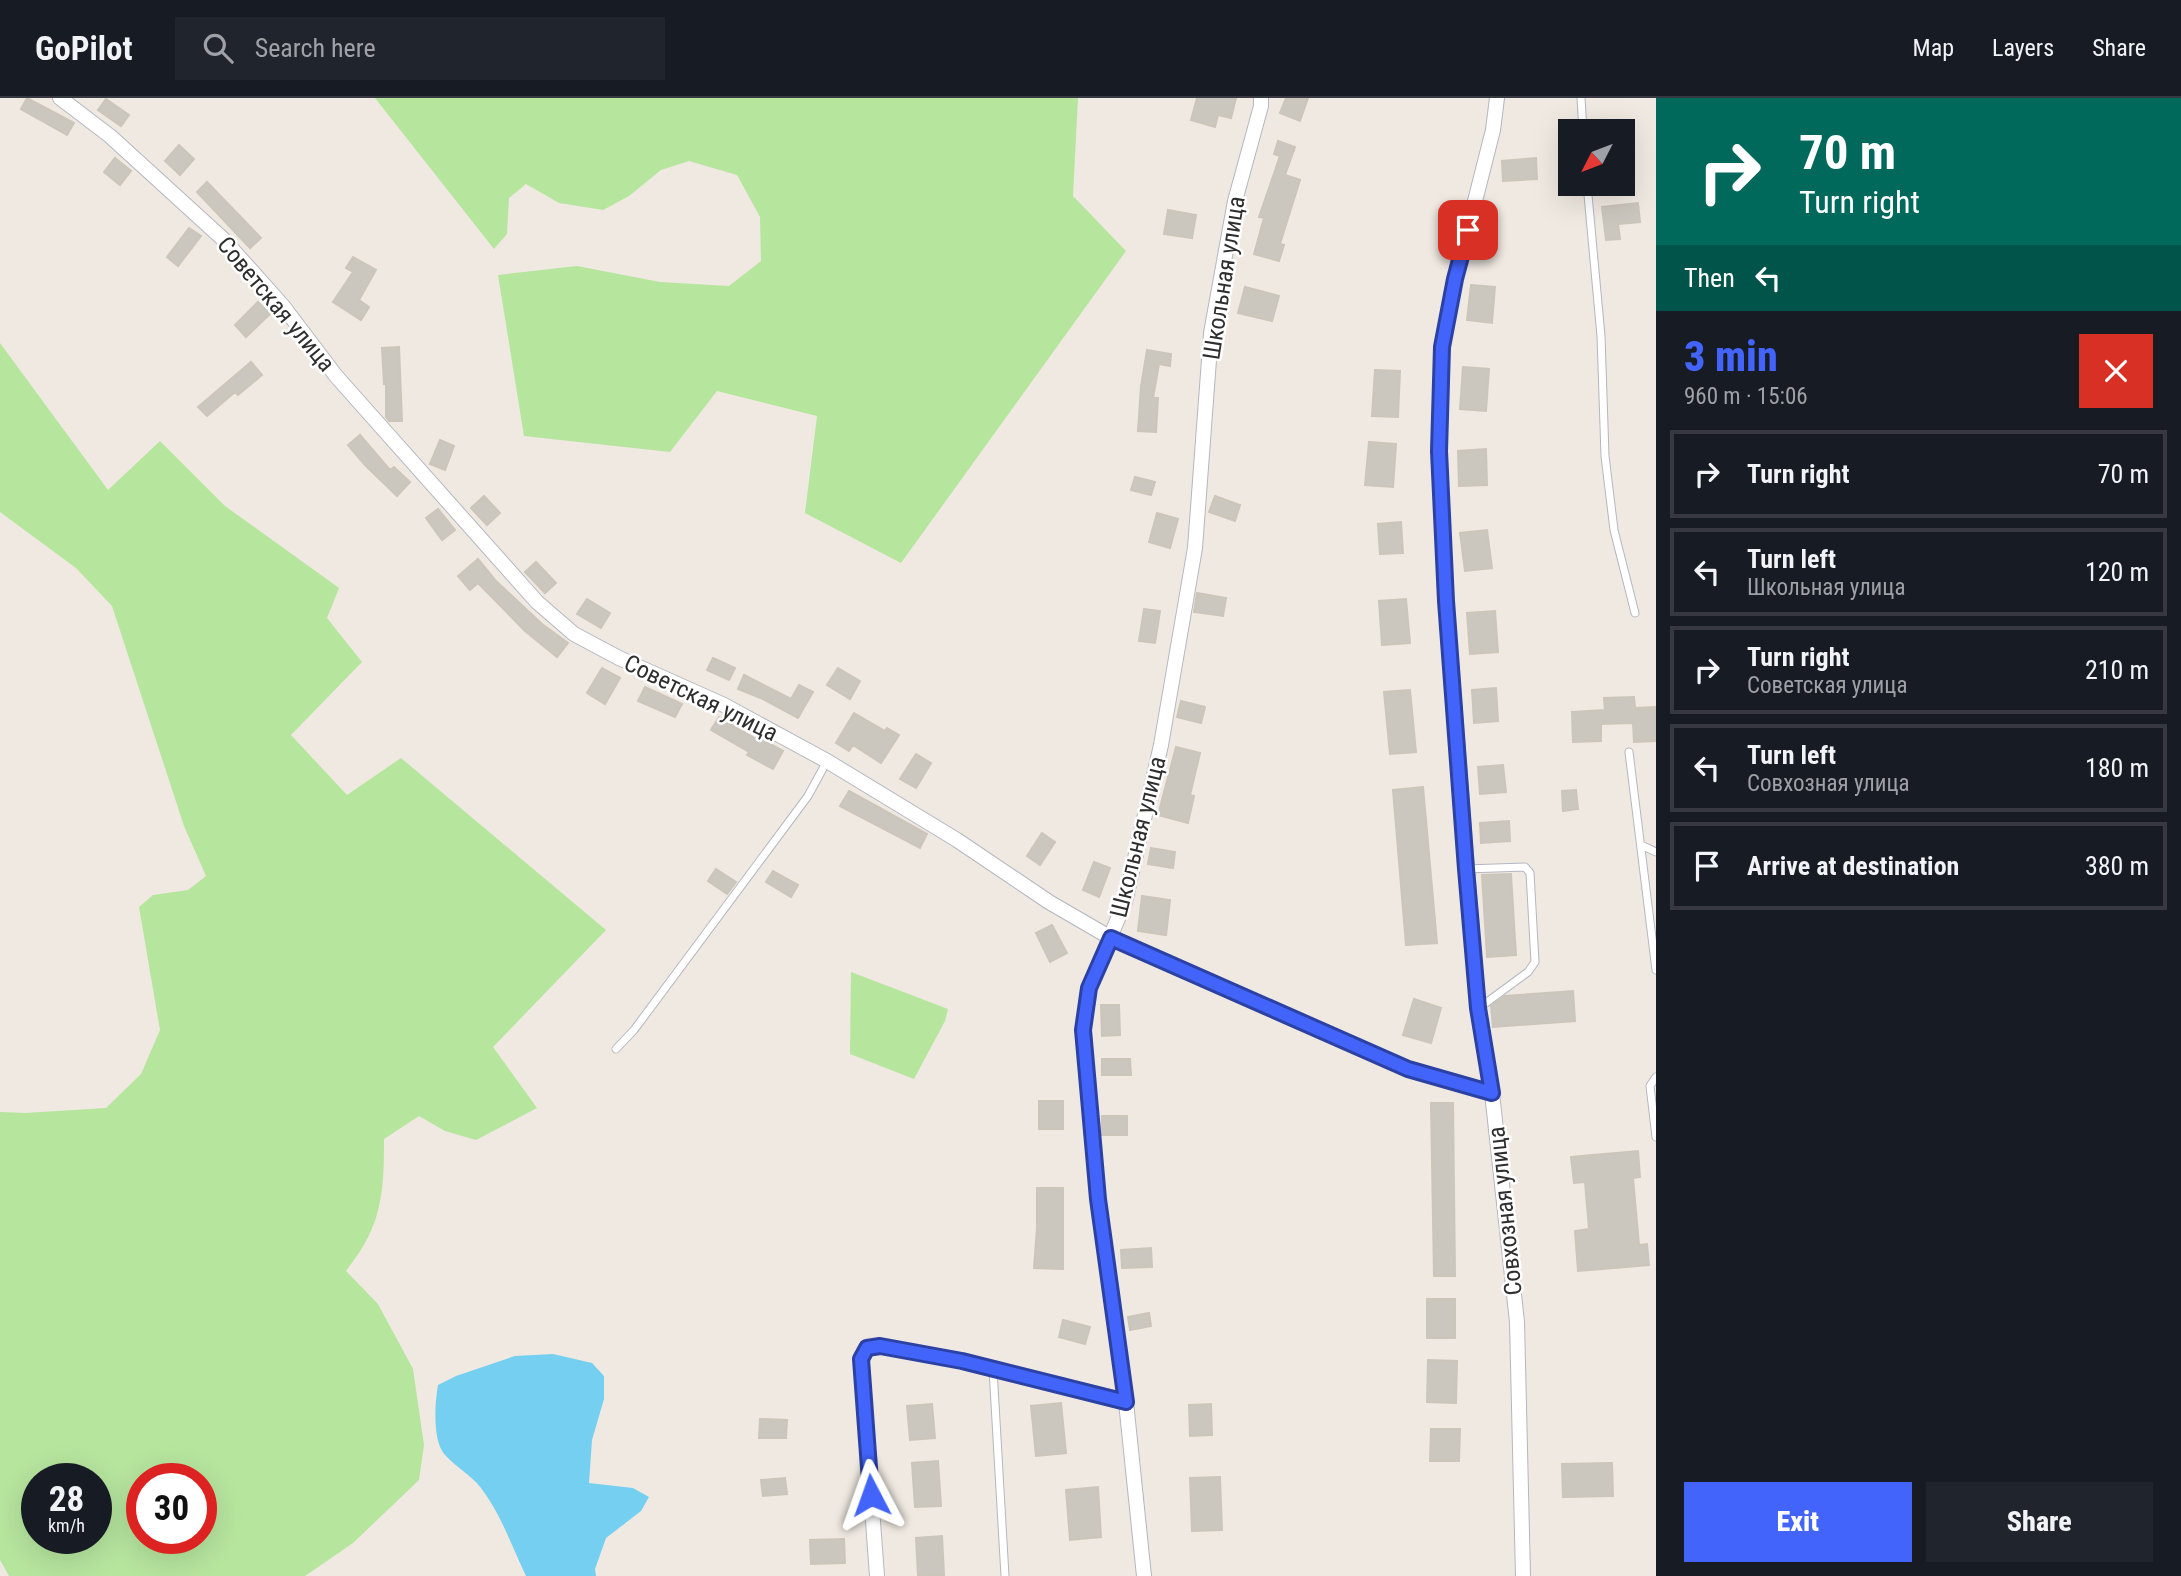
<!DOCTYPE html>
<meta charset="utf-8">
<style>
body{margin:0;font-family:"Roboto Condensed",sans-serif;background:#20242c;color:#f1f3f6;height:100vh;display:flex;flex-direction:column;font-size:26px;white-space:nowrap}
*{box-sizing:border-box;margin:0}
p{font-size:23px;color:#9ea1a6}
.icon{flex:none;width:38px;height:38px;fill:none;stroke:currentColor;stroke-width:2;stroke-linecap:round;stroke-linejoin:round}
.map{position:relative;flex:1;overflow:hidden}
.sheet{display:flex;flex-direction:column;background:#171b24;width:525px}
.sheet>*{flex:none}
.top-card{background:#00695c;color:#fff;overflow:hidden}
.needle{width:46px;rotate:228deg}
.controls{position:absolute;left:1558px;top:21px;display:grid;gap:14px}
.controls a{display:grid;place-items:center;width:77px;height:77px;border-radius:0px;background:#171b24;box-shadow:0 7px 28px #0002;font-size:35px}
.speed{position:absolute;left:21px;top:1365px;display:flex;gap:14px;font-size:35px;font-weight:700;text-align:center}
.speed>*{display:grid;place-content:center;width:91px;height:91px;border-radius:50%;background:#171b24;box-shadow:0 7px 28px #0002;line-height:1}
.speed small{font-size:18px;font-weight:400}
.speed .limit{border:10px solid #d22;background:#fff;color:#111}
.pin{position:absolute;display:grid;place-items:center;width:60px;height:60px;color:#fff;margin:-30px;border-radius:14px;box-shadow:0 4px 10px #0006}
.me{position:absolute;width:77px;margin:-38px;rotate:356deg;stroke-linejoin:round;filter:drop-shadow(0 0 5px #0008)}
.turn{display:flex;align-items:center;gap:24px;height:147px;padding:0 28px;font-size:32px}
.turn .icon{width:91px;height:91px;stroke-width:2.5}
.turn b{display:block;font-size:49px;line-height:60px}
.then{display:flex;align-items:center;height:66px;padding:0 28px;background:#0003;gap:14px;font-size:26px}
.round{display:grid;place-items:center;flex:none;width:74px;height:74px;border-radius:0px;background:#20242c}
.head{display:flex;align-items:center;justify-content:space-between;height:119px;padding:0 28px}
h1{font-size:42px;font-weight:800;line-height:52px;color:#4264fb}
.action{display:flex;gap:14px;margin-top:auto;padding:14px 28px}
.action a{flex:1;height:80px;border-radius:0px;background:#4264fb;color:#fff;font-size:28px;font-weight:800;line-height:80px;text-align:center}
.action a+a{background:#20242c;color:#f1f3f6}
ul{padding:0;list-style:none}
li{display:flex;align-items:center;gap:21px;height:88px;margin:0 14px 10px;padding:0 14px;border:4px solid #363941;border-radius:0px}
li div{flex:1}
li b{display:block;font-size:26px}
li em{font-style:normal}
header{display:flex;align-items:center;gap:42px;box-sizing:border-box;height:98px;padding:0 35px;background:#171b24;border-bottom:2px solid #363941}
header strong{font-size:33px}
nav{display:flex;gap:38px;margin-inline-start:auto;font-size:24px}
.search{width:490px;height:63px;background:#20242c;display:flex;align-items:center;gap:18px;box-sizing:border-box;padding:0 24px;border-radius:0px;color:#9ea1a6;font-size:26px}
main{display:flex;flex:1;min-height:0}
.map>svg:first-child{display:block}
.green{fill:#b6e59e;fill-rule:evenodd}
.water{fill:#75cff0}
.building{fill:#cbc7bf;stroke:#cbc5ba;stroke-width:2}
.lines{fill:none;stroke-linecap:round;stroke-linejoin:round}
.service-casing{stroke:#b4b7c1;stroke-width:9}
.minor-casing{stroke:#b4b7c1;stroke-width:16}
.service{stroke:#fff;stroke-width:7}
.minor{stroke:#fff;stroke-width:14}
.route-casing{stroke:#2b41a3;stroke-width:18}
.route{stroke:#4264fb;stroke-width:12}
.labels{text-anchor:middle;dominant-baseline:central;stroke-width:5;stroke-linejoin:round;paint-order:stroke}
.street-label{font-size:24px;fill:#2e2e2e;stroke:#fff}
</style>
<header>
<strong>GoPilot</strong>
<div class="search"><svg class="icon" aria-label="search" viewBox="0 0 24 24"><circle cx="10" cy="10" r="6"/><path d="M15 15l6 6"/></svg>Search here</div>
<nav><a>Map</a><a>Layers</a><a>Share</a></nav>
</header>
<main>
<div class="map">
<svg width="1656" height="1478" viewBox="0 0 1656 1478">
<rect width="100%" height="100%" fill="#efe9e1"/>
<!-- green -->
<path class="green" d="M375 0H1078L1073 98 1126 153 901 465 805 415 817 318 717 293 670 354 524 338 498 177 577 168 660 184 729 188 761 163 760 119 737 77 689 63 661 72 629 98 603 112 559 105 526 86 509 100 507 136 494 151Z
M0 245 108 392 160 343 225 408 339 490 327 520 362 564 291 637 347 697 401 660 606 832 493 949 537 1010 476 1042 445 1033 419 1018 384 1041C384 1077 384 1112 365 1145 360 1154 353 1163 346 1173L378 1206 413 1271 424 1347 419 1382 353 1445 305 1478H9L0 1462V1014L25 1015 106 1010 141 976 160 932 139 809 153 797 188 792 206 778 184 728 112 508 76 470 0 414ZM37 1381H96V1440H37ZM142 1381H201V1440H142Z
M851 874 948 911 945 923 914 981 850 956Z"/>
<!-- water -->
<path class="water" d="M553 1256 592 1265 604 1278V1301L592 1342 589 1385 633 1390 649 1399 641 1413 606 1440 595 1471 596 1478H526C512 1449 501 1416 481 1390 471 1377 456 1369 445 1357 432 1342 435 1306 438 1287L456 1278 515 1258Z"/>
<!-- building -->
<path class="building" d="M27 0 74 25 67 37 21 11Z
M1197 0H1236L1231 20 1218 17 1215 29 1191 22Z
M1286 0H1308L1300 23 1280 15Z
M106 1 129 17 121 28 98 12Z
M1278 43 1295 49 1285 77 1300 82 1280 146 1284 147 1279 163 1254 156 1264 120 1259 119 1280 58 1274 56Z
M179 47 194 61 180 77 165 63Z
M115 60 131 73 120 87 104 74Z
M1536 60 1537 81 1503 83 1502 63Z
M207 84 261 140 250 150 197 94Z
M1638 105 1640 124 1618 126 1620 141 1606 142 1602 109Z
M1168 112 1196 117 1192 140 1164 136Z
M189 130 201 138 178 168 167 159Z
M353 159 376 172 359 202 369 209 361 222 333 204 353 174 346 170Z
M1471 187 1495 189 1492 225 1467 222Z
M1245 189 1279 198 1272 223 1238 215Z
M258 204 270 216 246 239 235 227Z
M399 249 402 323H389L386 319V286H384L382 250Z
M1147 252 1171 256 1170 268 1159 266 1153 300H1158L1156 334 1138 333 1141 288Z
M251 264 262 277 238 297 235 294 207 318 198 309Z
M1463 269 1489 271 1486 313 1460 311Z
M1375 272 1400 273 1398 319 1372 318Z
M360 337 390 372 394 369 410 384 397 398 365 367 348 347Z
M440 342 454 348 445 372 430 366Z
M1369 344 1396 346 1393 389 1365 387Z
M1486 351 1487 387 1459 388 1458 353Z
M1135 379 1155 384 1151 397 1131 392Z
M484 398 500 415 487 427 471 410Z
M1215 398 1240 407 1235 423 1209 414Z
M438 411 455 432 442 442 426 420Z
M1157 415 1178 421 1170 450 1149 444Z
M1401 424 1403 455 1380 456 1378 426Z
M1487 432 1492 470 1465 473 1460 435Z
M478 461 495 482 542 526 568 545 557 559 525 533 478 485 470 492 458 478Z
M536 464 556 485 545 495 525 474Z
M1197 495 1226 500 1223 518 1194 514Z
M587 501 610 515 601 530 577 516Z
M1406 501 1410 545 1382 547 1379 503Z
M1144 511 1160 513 1155 545 1139 543Z
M1495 513 1498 554 1470 556 1467 515Z
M713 560 735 570 729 582 707 572Z
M602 570 620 580 605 606 587 595Z
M838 570 860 583 850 601 827 587Z
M744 577 791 601 799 587 813 594 798 620 763 601 738 591Z
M645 589 682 606 675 619 638 603Z
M1496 590 1498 623 1474 625 1472 592Z
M1410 592 1416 654 1390 656 1384 594Z
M1634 599 1635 610 1656 609V643L1634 644 1633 625 1601 626V643L1573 644 1572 614 1605 612 1604 600Z
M1181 603 1205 609 1201 625 1177 619Z
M854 615 885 633 887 630 899 637 881 665 853 647 849 653 836 645Z
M719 619 756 641 757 639 783 653 773 671 747 657 749 654 711 632Z
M1176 649 1200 655 1190 697 1194 698 1188 725 1158 717Z
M916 656 931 665 916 690 900 681Z
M1503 667 1506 694 1480 696 1478 669Z
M1423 689 1437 845 1406 847 1393 692Z
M1576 692 1578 711 1563 713 1562 693Z
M849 693 927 736 920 750 840 708Z
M1509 723 1510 743 1481 745 1480 725Z
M1042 735 1055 744 1040 767 1027 758Z
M1151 750 1175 754 1173 770 1148 766Z
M1094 764 1110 770 1099 799 1083 792Z
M716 771 736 784 727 796 708 783Z
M773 773 798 787 791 799 766 784Z
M1511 776 1516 857 1487 859 1482 777Z
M1142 798 1170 802 1166 837 1138 833Z
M1052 827 1067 855 1050 864 1036 835Z
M1573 893 1575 923 1493 929 1491 908 1505 898Z
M1414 901 1441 910 1431 945 1403 937Z
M1101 907H1119L1120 937 1102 938Z
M1102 961H1130L1131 977H1102Z
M1039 1003H1063V1031H1039Z
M1431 1005H1453L1455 1178H1434Z
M1102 1018H1127V1037H1102Z
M1638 1053 1640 1079 1633 1080 1639 1147 1647 1146 1649 1167 1578 1173 1575 1133 1589 1131 1585 1084 1574 1085 1571 1059Z
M1037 1090H1063V1171L1034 1170 1037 1130Z
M1151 1150 1152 1169 1122 1170 1121 1152Z
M1427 1201H1455V1240H1427Z
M1149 1215 1151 1228 1130 1232 1128 1219Z
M1063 1222 1090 1229 1085 1246 1059 1239Z
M1428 1262 1457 1263 1456 1305 1427 1304Z
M1061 1305 1066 1355 1036 1358 1031 1308Z
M932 1306 935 1340 910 1342 907 1308Z
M1211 1306 1212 1337 1190 1338 1189 1307Z
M760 1321 787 1322 786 1340H759Z
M1431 1331H1460L1459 1363H1430Z
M938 1363 941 1408 915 1409 912 1365Z
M1612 1365 1613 1398 1563 1399 1562 1366Z
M1220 1379 1222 1432 1192 1433 1190 1380Z
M785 1380 787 1396 763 1398 761 1382Z
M1098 1389 1101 1439 1070 1442 1066 1392Z
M942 1438 944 1477 918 1478 916 1440Z
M844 1441 845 1465 811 1466 810 1442Z"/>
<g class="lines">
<defs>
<path id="service" d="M1581 0 1583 33
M1587 86 1601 238 1605 358 1614 432 1635 515
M1629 654 1656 872
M1641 747 1656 754
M1466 771 1525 769 1530 775 1535 864 1528 874 1479 910
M616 951 634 932 808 698 827 663
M1656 979 1650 988 1656 1039
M993 1271 1005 1478"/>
<path id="minor" d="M60 0 110 38 223 141 283 208 336 278 537 504 574 536 619 560 724 607 827 663 957 742 1049 804 1111 840 1408 971 1492 995
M1497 0 1493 32 1455 182 1442 249 1439 353 1446 503 1478 910 1492 995 1517 1224 1523 1478
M877 1478 861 1261 867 1250 880 1248 962 1263 1126 1304
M1144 1478 1126 1304 1098 1101 1083 932 1089 889 1125 804 1161 647 1195 450 1211 235 1235 103 1261 8V0"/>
</defs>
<!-- service casing -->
<use href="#service" class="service-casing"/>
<!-- minor casing -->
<use href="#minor" class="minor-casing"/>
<!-- service -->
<use href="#service" class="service"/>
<!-- minor -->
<use href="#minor" class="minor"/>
</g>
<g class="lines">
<defs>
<path id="route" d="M871 1397 861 1261 867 1250 880 1248 962 1263 1126 1304 1098 1101 1083 932 1089 890 1111 840 1408 971 1492 995 1478 910 1466 771 1446 503 1439 353 1442 249 1455 181 1468 132"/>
</defs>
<!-- route casing -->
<use href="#route" class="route-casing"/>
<!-- route -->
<use href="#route" class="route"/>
</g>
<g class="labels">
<!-- street labels -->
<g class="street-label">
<text transform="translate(1224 180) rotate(-81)">Школьная улица</text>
<text transform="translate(276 206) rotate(50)">Советская улица</text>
<text transform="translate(701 600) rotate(26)">Советская улица</text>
<text transform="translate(1138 739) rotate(-76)">Школьная улица</text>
<text transform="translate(1505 1113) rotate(-96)">Совхозная улица</text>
</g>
</g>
</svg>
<div class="controls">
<a><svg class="needle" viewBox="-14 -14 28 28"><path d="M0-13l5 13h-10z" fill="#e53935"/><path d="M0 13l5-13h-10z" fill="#9ea1a6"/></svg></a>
</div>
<div class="speed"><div>28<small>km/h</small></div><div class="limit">30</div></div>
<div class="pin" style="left:1468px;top:132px;background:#d93025"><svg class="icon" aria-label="arrive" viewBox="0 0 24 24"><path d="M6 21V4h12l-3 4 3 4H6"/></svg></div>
<svg class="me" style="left:871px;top:1397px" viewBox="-20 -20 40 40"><path d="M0-17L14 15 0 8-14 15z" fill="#4264fb" stroke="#fff" stroke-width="4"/></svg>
</div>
<section class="sheet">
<div class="top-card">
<div class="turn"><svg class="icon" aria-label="right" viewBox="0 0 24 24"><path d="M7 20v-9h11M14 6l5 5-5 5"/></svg><div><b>70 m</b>Turn right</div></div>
<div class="then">Then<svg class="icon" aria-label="left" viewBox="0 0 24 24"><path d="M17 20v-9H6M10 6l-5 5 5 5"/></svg></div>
</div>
<div class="head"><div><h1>3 min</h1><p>960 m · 15:06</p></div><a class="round" style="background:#d93025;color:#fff"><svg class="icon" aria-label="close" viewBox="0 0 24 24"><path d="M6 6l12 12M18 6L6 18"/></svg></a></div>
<ul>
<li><svg class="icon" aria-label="right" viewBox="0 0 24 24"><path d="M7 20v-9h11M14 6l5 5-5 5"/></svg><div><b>Turn right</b></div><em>70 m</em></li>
<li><svg class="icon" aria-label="left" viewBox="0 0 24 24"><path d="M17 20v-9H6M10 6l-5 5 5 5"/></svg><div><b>Turn left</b><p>Школьная улица</p></div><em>120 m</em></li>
<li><svg class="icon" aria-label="right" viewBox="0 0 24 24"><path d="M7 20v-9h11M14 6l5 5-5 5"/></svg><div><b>Turn right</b><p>Советская улица</p></div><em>210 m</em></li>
<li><svg class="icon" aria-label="left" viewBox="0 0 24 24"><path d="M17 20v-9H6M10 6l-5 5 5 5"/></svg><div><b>Turn left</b><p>Совхозная улица</p></div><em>180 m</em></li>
<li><svg class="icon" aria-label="arrive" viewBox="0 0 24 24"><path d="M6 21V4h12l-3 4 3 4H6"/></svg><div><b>Arrive at destination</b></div><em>380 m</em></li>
</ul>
<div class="action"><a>Exit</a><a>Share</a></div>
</section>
</main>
